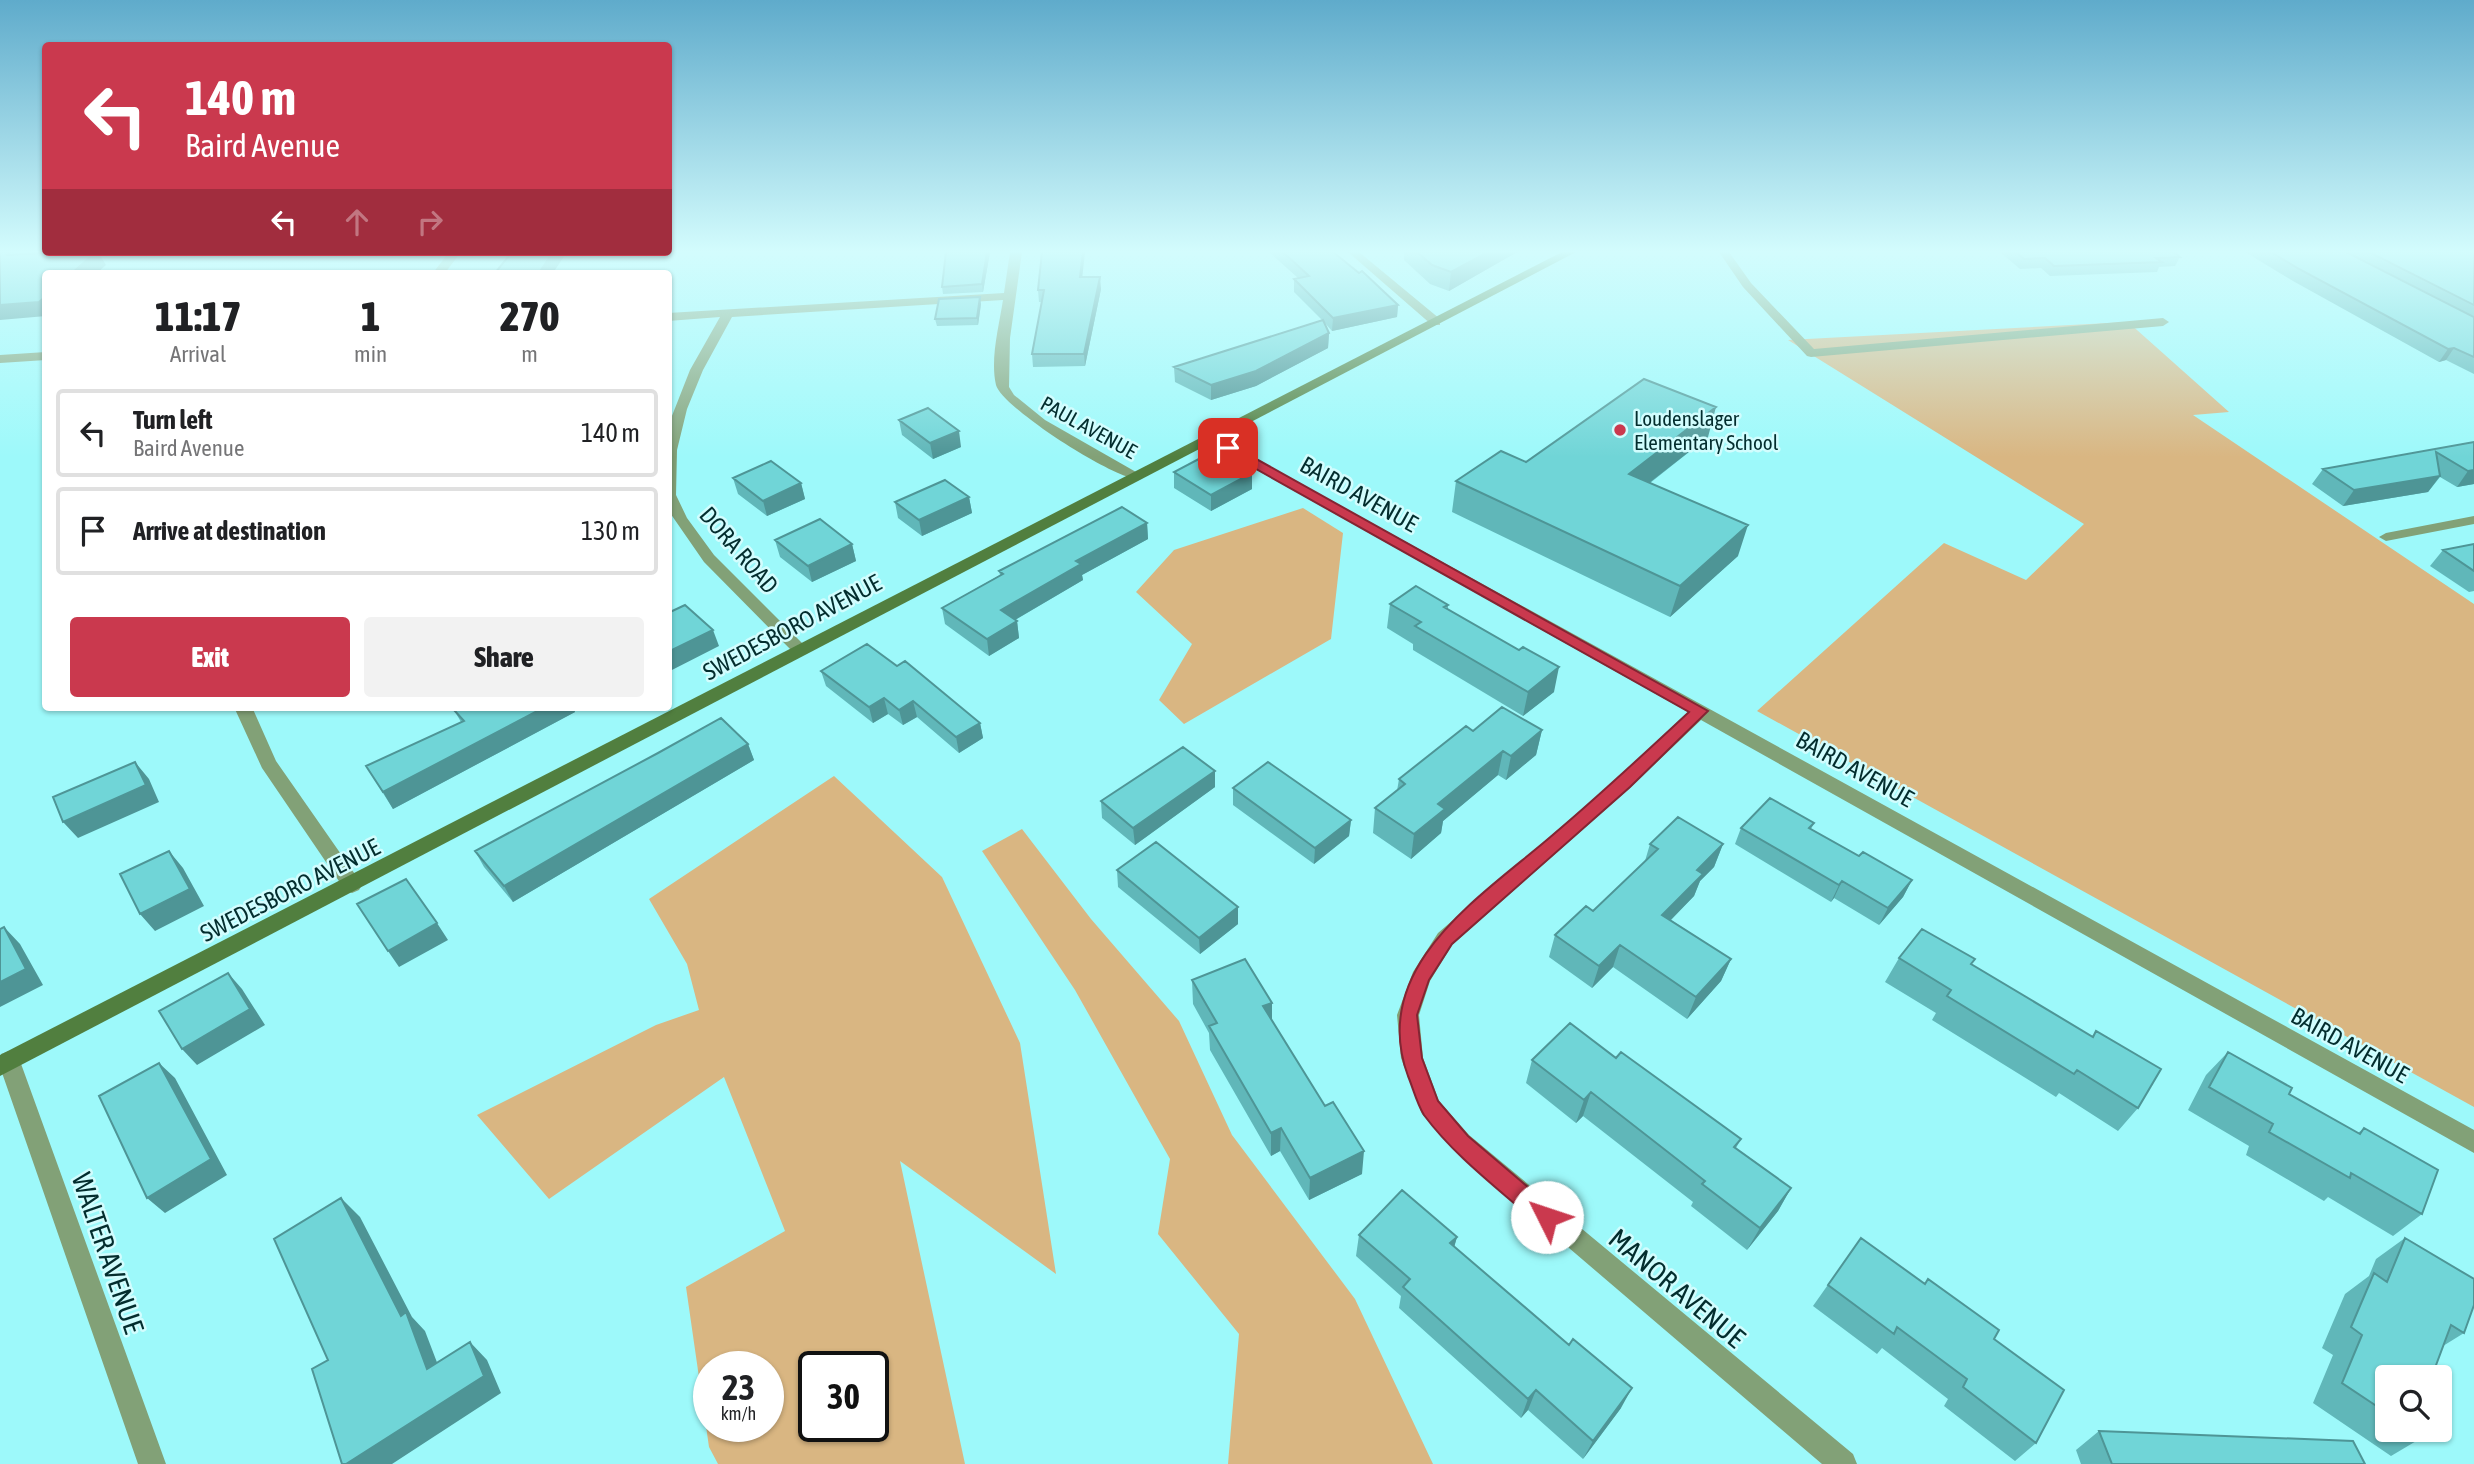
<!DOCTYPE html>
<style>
body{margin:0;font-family:"Asap Condensed",sans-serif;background:#f2f2f2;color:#202124;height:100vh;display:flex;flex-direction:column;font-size:26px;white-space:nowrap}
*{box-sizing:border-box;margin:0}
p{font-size:23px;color:#757577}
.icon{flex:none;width:38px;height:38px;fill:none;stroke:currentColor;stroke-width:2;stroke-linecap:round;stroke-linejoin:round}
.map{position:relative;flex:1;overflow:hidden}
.side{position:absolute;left:42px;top:270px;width:630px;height:441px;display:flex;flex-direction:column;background:#fff;border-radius:7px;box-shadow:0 2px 5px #0004}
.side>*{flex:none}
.top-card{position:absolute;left:42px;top:42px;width:630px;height:214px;border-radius:7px;box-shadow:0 2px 5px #0004;background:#ca394e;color:#fff;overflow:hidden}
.controls{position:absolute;left:2375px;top:1365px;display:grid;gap:14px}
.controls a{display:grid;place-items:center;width:77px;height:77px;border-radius:7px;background:#fff;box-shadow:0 2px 5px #0004;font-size:35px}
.speed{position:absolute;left:693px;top:1351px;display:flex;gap:14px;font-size:35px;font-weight:700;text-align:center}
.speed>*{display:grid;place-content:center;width:91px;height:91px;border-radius:50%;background:#fff;box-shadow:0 2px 5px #0004;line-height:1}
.speed small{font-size:18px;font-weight:400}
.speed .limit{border:4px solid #111;border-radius:10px;background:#fff;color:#111}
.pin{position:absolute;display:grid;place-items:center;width:60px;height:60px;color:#fff;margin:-30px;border-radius:14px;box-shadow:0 4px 10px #0006}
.me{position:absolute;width:77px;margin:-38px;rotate:311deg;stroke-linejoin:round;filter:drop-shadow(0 0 5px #0008)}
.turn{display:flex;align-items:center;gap:24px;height:147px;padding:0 28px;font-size:32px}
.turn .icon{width:91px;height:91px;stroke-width:2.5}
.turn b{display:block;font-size:49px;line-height:60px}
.lanes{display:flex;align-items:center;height:66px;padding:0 28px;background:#0003;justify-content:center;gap:35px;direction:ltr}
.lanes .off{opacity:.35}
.eta{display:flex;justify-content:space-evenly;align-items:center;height:119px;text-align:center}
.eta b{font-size:42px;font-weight:800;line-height:49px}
.action{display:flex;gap:14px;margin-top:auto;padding:14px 28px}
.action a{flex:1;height:80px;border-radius:7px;background:#ca394e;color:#fff;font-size:28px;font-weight:800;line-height:80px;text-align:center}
.action a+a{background:#f2f2f2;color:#202124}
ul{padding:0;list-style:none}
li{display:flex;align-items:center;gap:21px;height:88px;margin:0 14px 10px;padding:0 14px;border:4px solid #e0e0e0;border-radius:7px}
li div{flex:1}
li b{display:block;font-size:26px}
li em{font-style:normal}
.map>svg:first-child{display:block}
.green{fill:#d9b682;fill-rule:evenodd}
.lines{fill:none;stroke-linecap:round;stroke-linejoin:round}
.street{fill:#82a177;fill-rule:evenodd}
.secondary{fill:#517f3f;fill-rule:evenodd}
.wall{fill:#60b7b9}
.shaded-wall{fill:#4e9596}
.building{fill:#70d5d7;stroke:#4e9596;stroke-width:2}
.route{fill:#ca394e;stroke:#832533;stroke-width:2}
.poi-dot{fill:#ca394e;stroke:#d2fdfe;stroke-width:2.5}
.labels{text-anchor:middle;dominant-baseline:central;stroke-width:5;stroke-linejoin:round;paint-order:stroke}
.far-poi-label{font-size:21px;fill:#032d2e;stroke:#d2fdfe;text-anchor:start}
.far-street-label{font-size:21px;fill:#032d2e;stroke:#d2fdfe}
.street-label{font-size:24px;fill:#032d2e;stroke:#d2fdfe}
.near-street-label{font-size:28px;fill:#032d2e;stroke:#d2fdfe}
</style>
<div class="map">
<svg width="2474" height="1464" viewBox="0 0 2474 1464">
<rect width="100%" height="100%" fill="#9df9fa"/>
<!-- green -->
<path class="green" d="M2128 322 2229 412 2193 415 2474 604V1107L1757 711 1944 543 2026 580 2084 524 1788 340Z
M1303 508 1343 533 1331 639 1184 724 1159 700 1192 644 1136 592 1174 550Z
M834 776 942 877 1020 1043 1056 1274 900 1161 965 1464H718L709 1447 686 1287 785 1231 724 1077 549 1199 477 1115 656 1025 699 1010 687 964 649 899ZM709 1367H768V1426H709ZM814 1367H873V1426H814Z
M1022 829 1091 919 1179 1021 1232 1135 1355 1299 1433 1464H1228L1239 1334 1158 1234 1170 1159 1075 990 982 851Z"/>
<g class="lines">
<!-- street -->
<path class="street" d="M449 252H461L445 273H433Z
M1010 252H1022L1010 338 1009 387 1014 395 1045 420 1143 476 1141 479C1121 484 1002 408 996 385 990 359 999 326 1003 300L732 317 703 370 687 409 677 450 676 495 687 518 714 555 809 650 801 655 795 654 704 562 668 510V426L690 370 720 317 668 321V313L1004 293Z
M1348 252H1359L1440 319V325H1432Z
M1719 252H1729L1751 283 1814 349 2163 318 2169 322 2163 326 1811 357 1807 356 1743 287Z
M46 352V360L0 363V355Z
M1212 435 2474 1130V1153L1701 720 1630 788 1452 945 1430 981 1419 1015 1423 1058 1439 1101 1469 1135 1853 1454 1857 1464H1822L1453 1149 1422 1114 1401 1058 1397 1015 1413 972 1438 933 1618 778 1688 712 1207 442V436Z
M2474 516V524L2386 541 2379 537 2386 533Z
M234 707H252L276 761 359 880 362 885 359 890 352 893 345 890 262 768Z
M9 1051 17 1054 20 1061 166 1464H138L0 1067 1 1054Z"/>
<!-- secondary -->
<path class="secondary" d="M1562 252H1576L0 1076V1055Z"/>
</g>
<!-- wall -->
<path class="wall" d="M946 252H990L983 292 943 294 942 287Z
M1269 252H1333L1398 305 1397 317 1332 331 1324 322 1329 333 1328 348 1256 386 1211 400 1175 382 1174 367 1322 320 1294 292V279L1298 278Z
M1404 252H1517L1449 291 1430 284 1404 260Z
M2000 252H2174L2180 257 2175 266 2159 267 2157 272 2050 276 2041 268 2020 269Z
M2245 252H2474V374L2446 360 2439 362 2293 281Z
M1082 277 1101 289 1085 366 1033 367 1032 354 1042 302H1039L1038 290Z
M981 304 978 325 937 326 935 319Z
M899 420 961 447 933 459 902 435Z
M1708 437 1650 483 1738 556 1670 617 1452 512 1456 481 1526 462Z
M2474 442V484L2457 487 2440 477 2428 492 2343 506 2312 484 2323 469Z
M1174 472 1252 489 1211 511 1174 488Z
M733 478 801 483 805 499 767 516 738 494Z
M969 497 972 513 922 536 898 518 895 502Z
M1147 523 1148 539 1082 575 1083 580 1015 620 1017 621 1019 638 989 656 945 624 942 608 1000 575 999 571Z
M775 540 852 544 856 561 812 582 780 557Z
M2474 544V591L2469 592 2430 566 2443 550Z
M1390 604 1448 605V609L1554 692 1523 716 1413 650V644L1387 628Z
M897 666 980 723 983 738 959 753 917 717 903 725 888 714 873 723 826 686 821 671Z
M460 707H573L575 712 393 809 366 766 461 722 454 710Z
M1542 730 1536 755 1506 780 1498 775 1443 821 1441 833 1411 859 1373 833 1375 808 1397 791 1399 779 1473 731Z
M748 744 754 760 513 902 484 867 475 851Z
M1215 771V787L1135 845 1102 818 1101 801Z
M1233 788 1351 820 1349 836 1314 864 1233 805Z
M1814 823 1811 829 1859 856 1912 880 1903 897 1879 925 1834 898 1831 902 1735 844 1741 828Z
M1650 844H1723L1714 867 1700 881 1694 896 1671 920 1731 959 1721 981 1687 1019 1613 967 1592 988 1549 957 1555 935 1593 911 1645 861Z
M1117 870 1238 924 1200 954 1118 887Z
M1899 958 1971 965 2138 1108 2118 1131 2059 1093 2056 1097 1932 1020 1936 1013 1885 982Z
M1192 980 1272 1003V1020L1362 1174 1309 1200 1280 1151 1271 1156 1210 1050 1209 1033 1193 1004Z
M2228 1052 2289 1094 2358 1133 2364 1128 2422 1214 2393 1236 2328 1197 2324 1201 2246 1155 2249 1146 2188 1110 2206 1075Z
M1616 1058 1741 1139 1736 1148 1791 1188 1778 1211 1747 1250 1691 1206 1693 1202 1583 1116 1576 1123 1526 1083 1532 1060Z
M1359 1235 1457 1237 1454 1247 1621 1408 1583 1459 1528 1410 1521 1418 1399 1308 1401 1296 1356 1256Z
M1861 1238 1924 1284 1928 1279 1994 1339 2036 1443 2015 1461 1944 1406 1948 1399 1882 1348 1877 1354 1813 1306Z
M2405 1238 2464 1333 2443 1346 2387 1377V1430H2426L2423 1437 2391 1456 2313 1403 2333 1355 2322 1348 2345 1294 2369 1276 2376 1259Z
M2099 1431 2365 1464H2081L2076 1450Z"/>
<!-- shaded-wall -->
<path class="shaded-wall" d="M96 252H98L106 265 97 273H72Z
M553 252H567L553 273H539Z
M987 252H990L983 292 982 284Z
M1083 252H1085L1081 289 1080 277Z
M1488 252H1517L1449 291 1451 272Z
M1100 277 1101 289 1085 366 1084 354Z
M46 296V316L0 320V305Z
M980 297 981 304 978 325 977 318Z
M1398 305 1397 317 1332 331 1333 318Z
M1329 333 1328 348 1256 386 1211 400V385Z
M2454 348 2446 360 2439 362 2448 349Z
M1716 407 1708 437 1622 504 1629 474Z
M959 431 961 447 933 459 930 443Z
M2474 470V484L2457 487 2468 471Z
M1252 473V489L1211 511V495Z
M2440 476 2428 492 2343 506 2354 490Z
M801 483 805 499 767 516 763 501Z
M969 497 972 513 922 536 919 520Z
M1147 523 1148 539 1082 575 1083 580 1003 627 1001 610 1076 561Z
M1748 525 1738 556 1670 617 1680 586Z
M852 544 856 561 812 582 808 566Z
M1017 621 1019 638 989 656 987 639Z
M713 630 719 646 668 672V652Z
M1559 667 1554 692 1523 716 1528 692Z
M884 698 888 714 873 723 869 707Z
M913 701 917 717 903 725 899 710Z
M545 707H573L575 712 393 809 383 792Z
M980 723 983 738 959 753 956 737Z
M1542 730 1536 755 1506 780 1511 756Z
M748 744 754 760 513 902 504 886Z
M1503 751 1498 775 1443 821 1441 833 1411 859 1414 834 1438 804Z
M135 762 149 779 159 802 78 838 63 822Z
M1215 771V787L1135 845 1133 828Z
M1351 820 1349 836 1314 864 1315 848Z
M1723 844 1714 867 1700 881 1694 896 1654 937 1662 915 1697 870Z
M169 851 183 868 204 906 155 931 140 914Z
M1912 880 1903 897 1879 925 1888 908Z
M1842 881 1834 898 1831 902 1839 885Z
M1238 907V924L1200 954 1199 938Z
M437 923 448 940 399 967 388 951Z
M4 927 20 944 43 985 0 1007V982Z
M1620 945 1613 967 1592 988 1599 966Z
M1731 959 1721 981 1687 1019 1696 997Z
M228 973 242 989 265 1025 197 1065 182 1049Z
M1272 1003V1027L1263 1006Z
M159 1063 175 1078 227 1175 165 1213 147 1198Z
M1591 1092 1583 1116 1576 1123 1584 1100Z
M1281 1128 1280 1151 1271 1156V1133Z
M1364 1151 1362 1174 1309 1200 1310 1178Z
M1791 1188 1778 1211 1747 1250 1760 1228Z
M341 1198 360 1217 412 1317 425 1331 446 1386 427 1369Z
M1457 1237 1451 1258 1450 1243Z
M470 1342 487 1360 501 1393 392 1464H346Z
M1632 1388 1621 1408 1583 1459 1593 1441Z
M1536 1390 1528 1410 1521 1418 1528 1399Z"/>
<!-- building -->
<path class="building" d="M0 252H11L6 255 68 252H96L72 273H46V296L39 302 0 305Z
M512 252H553L539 273H495Z
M946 252H987L982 284 942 287Z
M1042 252H1083L1080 277H1100L1084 354H1032L1044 290H1038Z
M1283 252H1333L1359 273 1362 271 1398 305 1333 318 1294 279 1309 276Z
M1417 252H1488L1451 272 1432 265Z
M2016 252H2174L2180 257 2156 258 2162 262 2054 266 2045 258 2024 259Z
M2271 252H2346L2474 317V357L2454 348 2448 349 2299 269Z
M2369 252H2474V305Z
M980 297 977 318 935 319 939 299Z
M1323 320 1329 333 1256 371 1211 385 1174 367Z
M1644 379 1716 407 1629 474 1748 525 1680 586 1456 481 1501 451 1526 462Z
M928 408 959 431 930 443 899 420Z
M2474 442V470L2468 471 2436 452 2440 476 2354 490 2323 469Z
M1214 451 1252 473 1211 495 1174 472Z
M771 461 801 483 763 501 733 478Z
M945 480 969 497 919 520 895 502Z
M1122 507 1147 523 1076 561 1081 564 1001 610 1017 621 987 639 942 608 1003 574 999 571Z
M820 519 852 544 808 566 775 540Z
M2474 544V571L2443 550Z
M1416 586 1448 605 1444 607 1519 650 1523 647 1559 667 1528 692 1415 626 1421 622 1390 604Z
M685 605 713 630 668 652V613Z
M867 644 897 666 905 661 980 723 956 737 913 701 899 710 884 698 869 707 821 671Z
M460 707H545L383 792 366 766 464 721 454 710Z
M1502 707 1542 730 1511 756 1503 751 1438 804 1445 809 1414 834 1375 808 1405 784 1399 779 1466 726 1473 731Z
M721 718 748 744 504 886 475 851 658 753Z
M1183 747 1215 771 1133 828 1101 801Z
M135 762 146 785 63 822 53 797Z
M1268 762 1351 820 1315 848 1233 788Z
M1770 798 1814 823 1809 828 1859 856 1863 852 1912 880 1888 908 1842 881 1839 885 1741 828Z
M1678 817 1723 844 1697 870 1703 874 1662 915 1731 959 1696 997 1620 945 1599 966 1555 935 1586 906 1593 911 1658 849 1650 844Z
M1156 842 1238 907 1199 938 1117 870Z
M169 851 190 889 140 914 120 874Z
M406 879 437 923 388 951 357 904Z
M4 927 26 969 0 982V929Z
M1922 929 1975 959 1971 964 2093 1037 2096 1031 2161 1069 2138 1108 2077 1070 2074 1074 1947 996 1951 990 1899 958Z
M1245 959 1272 1003 1263 1006 1325 1106 1333 1102 1364 1151 1310 1178 1281 1128 1271 1133 1209 1026 1217 1023 1192 980Z
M228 973 250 1009 182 1049 159 1011Z
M1570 1023 1616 1058 1621 1052 1741 1139 1734 1147 1791 1188 1760 1228 1702 1184 1705 1181 1591 1092 1584 1100 1532 1060Z
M2228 1052 2292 1088 2289 1094 2360 1134 2364 1128 2438 1170 2422 1214 2351 1173 2350 1178 2269 1132 2273 1124 2209 1087Z
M159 1063 211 1159 147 1198 99 1096Z
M1402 1190 1457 1237 1450 1243 1569 1345 1573 1339 1632 1388 1593 1441 1536 1390 1528 1399 1403 1287 1410 1279 1359 1235Z
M341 1198 401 1316 406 1312 427 1369 470 1342 484 1376 346 1464H342L312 1369 328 1360 274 1239Z
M1861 1238 1925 1284 1928 1279 1999 1330 1994 1339 2064 1390 2036 1443 1963 1387 1967 1379 1897 1327 1894 1334 1828 1285Z
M2405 1238 2474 1279V1305L2464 1333 2451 1325 2432 1376 2434 1377H2387V1413L2342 1383 2362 1335 2351 1327 2374 1273 2387 1282Z
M2440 1381 2443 1384 2440 1393Z
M2412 1430H2426L2423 1437Z
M2099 1431 2353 1441 2365 1464H2112Z"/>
<!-- sky -->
<linearGradient id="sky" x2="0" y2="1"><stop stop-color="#5fabcb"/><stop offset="0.55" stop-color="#d3fcfd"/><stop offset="1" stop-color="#d3fcfd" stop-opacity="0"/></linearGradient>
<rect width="2474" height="457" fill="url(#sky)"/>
<!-- route -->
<path class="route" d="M1224 446H1233L1708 711 1630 787 1452 944 1429 980 1417 1015 1422 1058 1438 1101 1468 1136 1555 1210 1558 1217 1555 1225 1547 1228 1539 1225C1500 1190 1455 1157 1424 1115 1417 1104 1413 1088 1408 1076 1367 965 1484 895 1555 833 1601 794 1645 753 1689 712L1224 451Z"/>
<!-- markers -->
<circle class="poi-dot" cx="1620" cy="430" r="7"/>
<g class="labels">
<!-- far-poi labels -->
<g class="far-poi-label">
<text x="1634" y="418">Loudenslager<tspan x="1634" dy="24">Elementary School</tspan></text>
</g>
<!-- far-street labels -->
<g class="far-street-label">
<text transform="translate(1089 427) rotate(29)">PAUL AVENUE</text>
</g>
<!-- street labels -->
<g class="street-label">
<text transform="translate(1359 494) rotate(29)">BAIRD AVENUE</text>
<text transform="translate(739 550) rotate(49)">DORA ROAD</text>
<text transform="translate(792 627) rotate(-28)">SWEDESBORO AVENUE</text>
<text transform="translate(1855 769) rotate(29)">BAIRD AVENUE</text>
<text transform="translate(290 890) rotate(-27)">SWEDESBORO AVENUE</text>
<text transform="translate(2350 1045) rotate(29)">BAIRD AVENUE</text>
</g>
<!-- near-street labels -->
<g class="near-street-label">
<text transform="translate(108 1253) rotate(71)">WALTER AVENUE</text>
<text transform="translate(1677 1288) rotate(40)">MANOR AVENUE</text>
</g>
</g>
</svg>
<div class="controls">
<a><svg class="icon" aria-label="search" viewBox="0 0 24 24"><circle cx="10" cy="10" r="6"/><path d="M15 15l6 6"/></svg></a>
</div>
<div class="speed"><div>23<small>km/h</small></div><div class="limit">30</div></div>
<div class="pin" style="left:1228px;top:448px;background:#d93025"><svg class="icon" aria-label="arrive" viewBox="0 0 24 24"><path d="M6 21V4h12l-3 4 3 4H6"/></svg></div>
<svg class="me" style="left:1547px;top:1217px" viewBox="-20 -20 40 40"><circle r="19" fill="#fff"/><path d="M0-13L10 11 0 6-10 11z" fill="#ca394e"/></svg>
<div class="top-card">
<div class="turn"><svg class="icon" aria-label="left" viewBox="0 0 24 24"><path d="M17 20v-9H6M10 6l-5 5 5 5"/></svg><div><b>140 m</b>Baird Avenue</div></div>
<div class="lanes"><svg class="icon" aria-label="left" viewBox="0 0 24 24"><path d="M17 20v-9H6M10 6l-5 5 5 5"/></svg><svg class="icon off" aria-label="ahead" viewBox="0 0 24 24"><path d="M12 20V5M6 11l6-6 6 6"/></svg><svg class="icon off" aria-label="right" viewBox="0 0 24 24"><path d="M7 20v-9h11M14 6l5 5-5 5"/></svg></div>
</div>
<section class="side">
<div class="eta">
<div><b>11:17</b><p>Arrival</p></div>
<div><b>1</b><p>min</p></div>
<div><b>270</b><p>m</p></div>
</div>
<ul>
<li><svg class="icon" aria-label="left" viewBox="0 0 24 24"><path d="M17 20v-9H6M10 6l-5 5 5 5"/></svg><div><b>Turn left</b><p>Baird Avenue</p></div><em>140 m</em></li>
<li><svg class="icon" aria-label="arrive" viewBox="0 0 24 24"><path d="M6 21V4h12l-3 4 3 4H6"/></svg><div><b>Arrive at destination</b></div><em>130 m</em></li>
</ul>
<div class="action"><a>Exit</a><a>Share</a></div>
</section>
</div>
